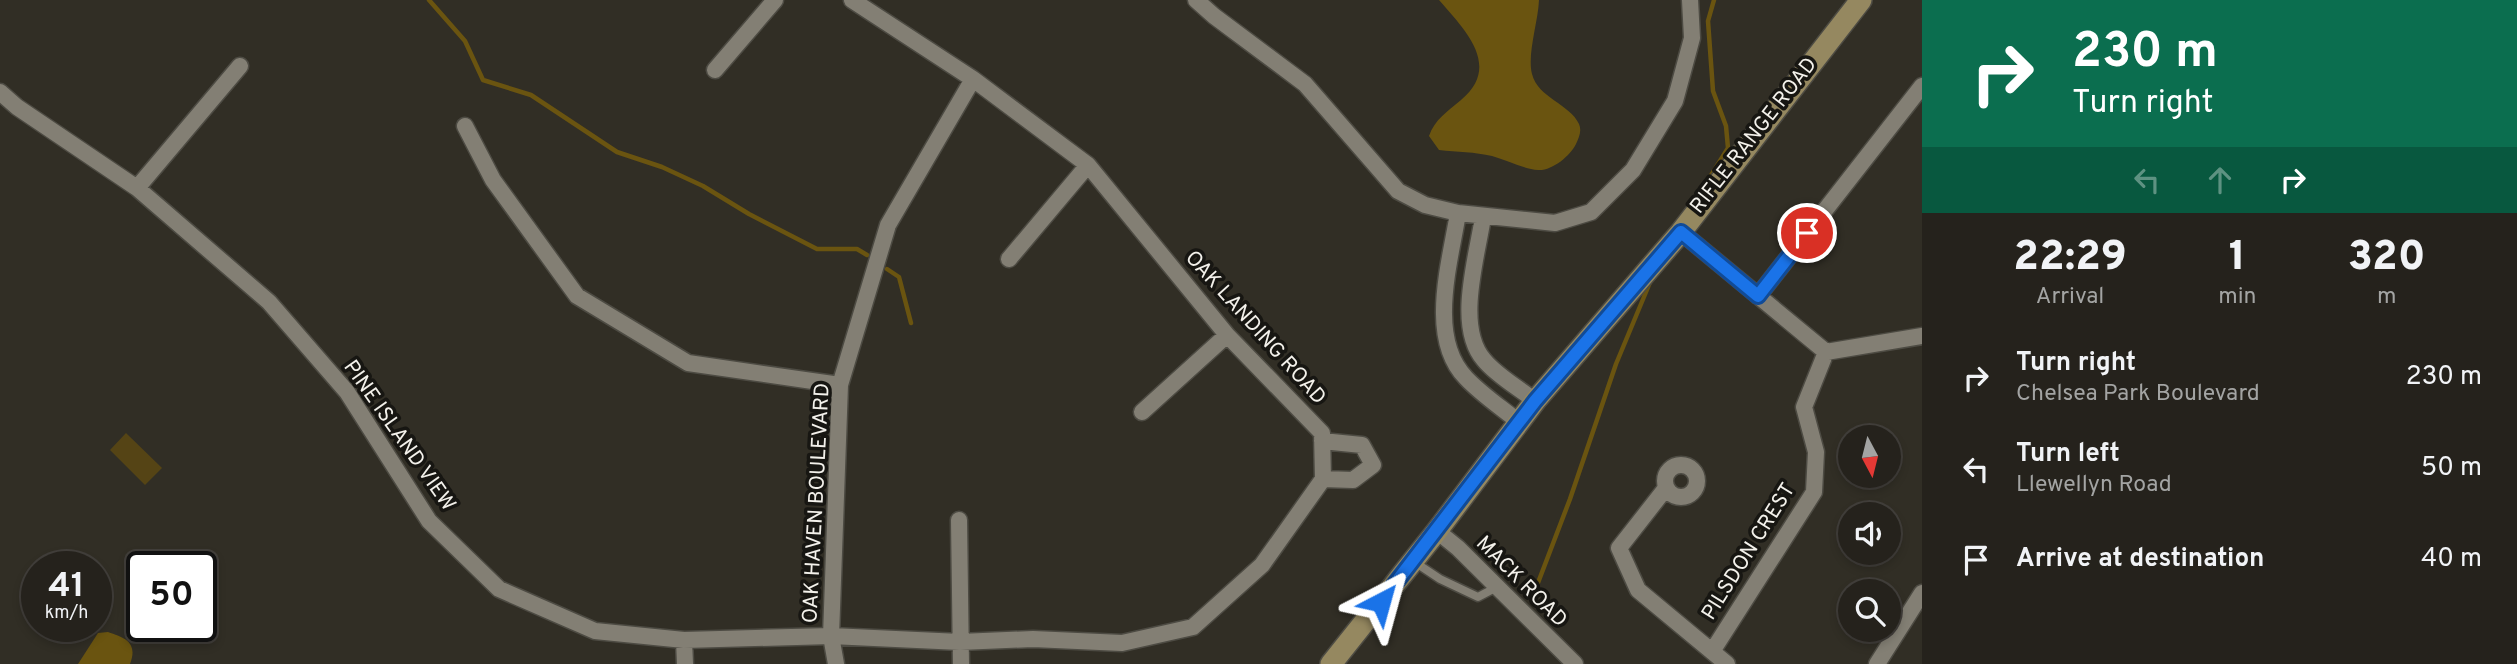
<!DOCTYPE html>
<style>
body{margin:0;font-family:Overpass,sans-serif;background:#312f29;color:#f1f3f6;height:100vh;display:flex;flex-direction:column;font-size:26px;white-space:nowrap}
*{box-sizing:border-box;margin:0}
p{font-size:23px;color:#a3a4a3}
.icon{flex:none;width:38px;height:38px;fill:none;stroke:currentColor;stroke-width:2;stroke-linecap:round;stroke-linejoin:round}
.map{position:relative;flex:1;overflow:hidden}
.panel{display:flex;flex-direction:column;background:#25221c;width:595px}
.panel>*{flex:none}
.guide{background:#0b6e4f;color:#fff;overflow:hidden}
.needle{width:46px;rotate:173deg}
.controls{position:absolute;left:1838px;top:425px;display:grid;gap:14px}
.controls a{display:grid;place-items:center;width:63px;height:63px;border-radius:50%;background:#25221c;box-shadow:0 4px 10px #0003,0 0 0 2px #423f3b;font-size:35px}
.speed{position:absolute;left:21px;top:551px;display:flex;gap:14px;font-size:35px;font-weight:700;text-align:center}
.speed>*{display:grid;place-content:center;width:91px;height:91px;border-radius:50%;background:#25221c;box-shadow:0 4px 10px #0003,0 0 0 2px #423f3b;line-height:1}
.speed small{font-size:18px;font-weight:400}
.speed .limit{border:4px solid #111;border-radius:10px;background:#fff;color:#111}
.pin{position:absolute;display:grid;place-items:center;width:60px;height:60px;color:#fff;margin:-30px;border:4px solid #fff;border-radius:50%;box-shadow:0 2px 7px #0007}
.me{position:absolute;width:77px;margin:-38px;rotate:39deg;stroke-linejoin:round;filter:drop-shadow(0 0 5px #0008)}
.turn{display:flex;align-items:center;gap:24px;height:147px;padding:0 35px;font-size:32px}
.turn .icon{width:91px;height:91px;stroke-width:2.5}
.turn b{display:block;font-size:49px;line-height:60px}
.lanes{display:flex;align-items:center;height:66px;padding:0 35px;background:#0003;justify-content:center;gap:35px;direction:ltr}
.lanes .off{opacity:.35}
.eta{display:flex;justify-content:space-evenly;align-items:center;height:119px;text-align:center}
.eta b{font-size:42px;font-weight:800;line-height:49px}
ul{padding:0;list-style:none}
li{display:flex;align-items:center;gap:21px;height:91px;padding:0 35px}
li div{flex:1}
li b{display:block;font-size:26px}
li em{font-style:normal}
main{display:flex;flex:1;min-height:0}
.map>svg:first-child{display:block}
.green{fill:#554415}
.water{fill:#6a5410}
.lines{fill:none;stroke-linecap:round;stroke-linejoin:round}
.stream{stroke:#6a5410;stroke-width:4.5}
.service-casing{stroke:#4d4b43;stroke-width:11}
.minor-casing{stroke:#4d4b43;stroke-width:19}
.secondary-casing{stroke:#4d4b43;stroke-width:24}
.service{stroke:#837f74;stroke-width:8}
.minor{stroke:#837f74;stroke-width:16}
.secondary{stroke:#958860;stroke-width:21}
.route-casing{stroke:#114b97;stroke-width:18}
.route{stroke:#1a73e8;stroke-width:12}
.labels{text-anchor:middle;dominant-baseline:central;stroke-width:7;stroke-linejoin:round;paint-order:stroke}
.street-label{font-size:21px;fill:#f3f1eb;stroke:#171612}
</style>
<main>
<div class="map">
<svg width="1922" height="664" viewBox="0 0 1922 664">
<rect width="100%" height="100%" fill="#312e25"/>
<!-- green -->
<path class="green" d="M126 433 162 468 145 485 110 450Z"/>
<!-- water -->
<path class="water" d="M1439 0H1539C1538 23 1527 54 1532 74 1538 98 1570 104 1579 124 1582 131 1579 137 1576 144 1570 156 1552 171 1538 170 1523 169 1507 160 1492 156 1475 152 1457 152 1439 150L1429 136C1435 119 1447 112 1461 100 1502 66 1465 30 1439 0Z
M108 632C126 638 138 643 130 664H78L98 633Z"/>
<g class="lines">
<!-- stream -->
<path class="stream" d="M429 0 465 41 483 80 531 95 617 152 662 167 703 186 749 214 817 249H857L867 255
M1705 185 1728 148 1726 126 1713 91 1708 21 1714 0
M887 269 899 277 911 323
M1536 588 1570 499 1616 364 1651 280"/>
<defs>
<path id="service" d="M1413 561 1440 579 1478 597 1497 587"/>
<path id="minor" d="M1196 0 1214 16 1305 84 1398 191 1425 205 1458 213 1555 223 1591 212 1633 170 1675 101 1692 38 1690 0
M715 70 775 0
M0 92 17 107 137 188 269 302 347 392 429 521 499 589 595 631 684 640 831 636 960 642 1033 639 1122 643 1193 627 1262 565 1323 479 1322 433 1227 335 1088 165 973 79 852 0
M465 126 493 180 577 296 688 363 840 385
M137 188 240 66
M1458 213C1450 263 1427 338 1466 378 1482 395 1502 408 1520 423
M1483 217C1477 257 1455 327 1484 360 1497 376 1519 388 1535 401
M1681 232 1826 352 1922 336
M1009 259 1088 165
M1758 296 1922 86
M1142 412 1227 335
M1322 441 1362 445 1373 465 1353 480 1323 479
M1665 481a16 16 0 1 1 32 0a16 16 0 1 1-32 0Z
M1666 488 1619 548 1638 590 1727 664
M959 520 961 664
M1437 531 1458 548 1575 664
M684 640 685 664
M1713 650 1814 492 1816 452 1804 407 1826 352
M836 664 831 636 840 385 888 225 973 79
M1877 664 1922 593"/>
<path id="secondary" d="M1331 664 1437 531 1535 401 1681 232 1861 0"/>
</defs>
<!-- service casing -->
<use href="#service" class="service-casing"/>
<!-- minor casing -->
<use href="#minor" class="minor-casing"/>
<!-- secondary casing -->
<use href="#secondary" class="secondary-casing"/>
<!-- service -->
<use href="#service" class="service"/>
<!-- minor -->
<use href="#minor" class="minor"/>
<!-- secondary -->
<use href="#secondary" class="secondary"/>
</g>
<g class="lines">
<defs>
<path id="route" d="M1381 602 1535 401 1681 232 1758 296 1807 233"/>
</defs>
<!-- route casing -->
<use href="#route" class="route-casing"/>
<!-- route -->
<use href="#route" class="route"/>
</g>
<g class="labels">
<!-- street labels -->
<g class="street-label">
<text transform="translate(1754 136) rotate(-52)">RIFLE RANGE ROAD</text>
<text transform="translate(1255 328) rotate(48)">OAK LANDING ROAD</text>
<text transform="translate(399 436) rotate(55)">PINE ISLAND VIEW</text>
<text transform="translate(817 503) rotate(-87)">OAK HAVEN BOULEVARD</text>
<text transform="translate(1749 552) rotate(-58)">PILSDON CREST</text>
<text transform="translate(1521 582) rotate(45)">MACK ROAD</text>
</g>
</g>
</svg>
<div class="controls">
<a><svg class="needle" viewBox="-14 -14 28 28"><path d="M0-13l5 13h-10z" fill="#e53935"/><path d="M0 13l5-13h-10z" fill="#a3a4a3"/></svg></a>
<a><svg class="icon" aria-label="sound" viewBox="0 0 24 24"><path d="M4 9h4l5-4v14l-5-4H4zM17 9q2 3 0 6"/></svg></a>
<a><svg class="icon" aria-label="search" viewBox="0 0 24 24"><circle cx="10" cy="10" r="6"/><path d="M15 15l6 6"/></svg></a>
</div>
<div class="speed"><div>41<small>km/h</small></div><div class="limit">50</div></div>
<div class="pin" style="left:1807px;top:233px;background:#d93025"><svg class="icon" aria-label="arrive" viewBox="0 0 24 24"><path d="M6 21V4h12l-3 4 3 4H6"/></svg></div>
<svg class="me" style="left:1381px;top:602px" viewBox="-20 -20 40 40"><path d="M0-17L14 15 0 8-14 15z" fill="#1a73e8" stroke="#fff" stroke-width="4"/></svg>
</div>
<section class="panel">
<div class="guide">
<div class="turn"><svg class="icon" aria-label="right" viewBox="0 0 24 24"><path d="M7 20v-9h11M14 6l5 5-5 5"/></svg><div><b>230 m</b>Turn right</div></div>
<div class="lanes"><svg class="icon off" aria-label="left" viewBox="0 0 24 24"><path d="M17 20v-9H6M10 6l-5 5 5 5"/></svg><svg class="icon off" aria-label="ahead" viewBox="0 0 24 24"><path d="M12 20V5M6 11l6-6 6 6"/></svg><svg class="icon" aria-label="right" viewBox="0 0 24 24"><path d="M7 20v-9h11M14 6l5 5-5 5"/></svg></div>
</div>
<div class="eta">
<div><b>22:29</b><p>Arrival</p></div>
<div><b>1</b><p>min</p></div>
<div><b>320</b><p>m</p></div>
</div>
<ul>
<li><svg class="icon" aria-label="right" viewBox="0 0 24 24"><path d="M7 20v-9h11M14 6l5 5-5 5"/></svg><div><b>Turn right</b><p>Chelsea Park Boulevard</p></div><em>230 m</em></li>
<li><svg class="icon" aria-label="left" viewBox="0 0 24 24"><path d="M17 20v-9H6M10 6l-5 5 5 5"/></svg><div><b>Turn left</b><p>Llewellyn Road</p></div><em>50 m</em></li>
<li><svg class="icon" aria-label="arrive" viewBox="0 0 24 24"><path d="M6 21V4h12l-3 4 3 4H6"/></svg><div><b>Arrive at destination</b></div><em>40 m</em></li>
</ul>
</section>
</main>
